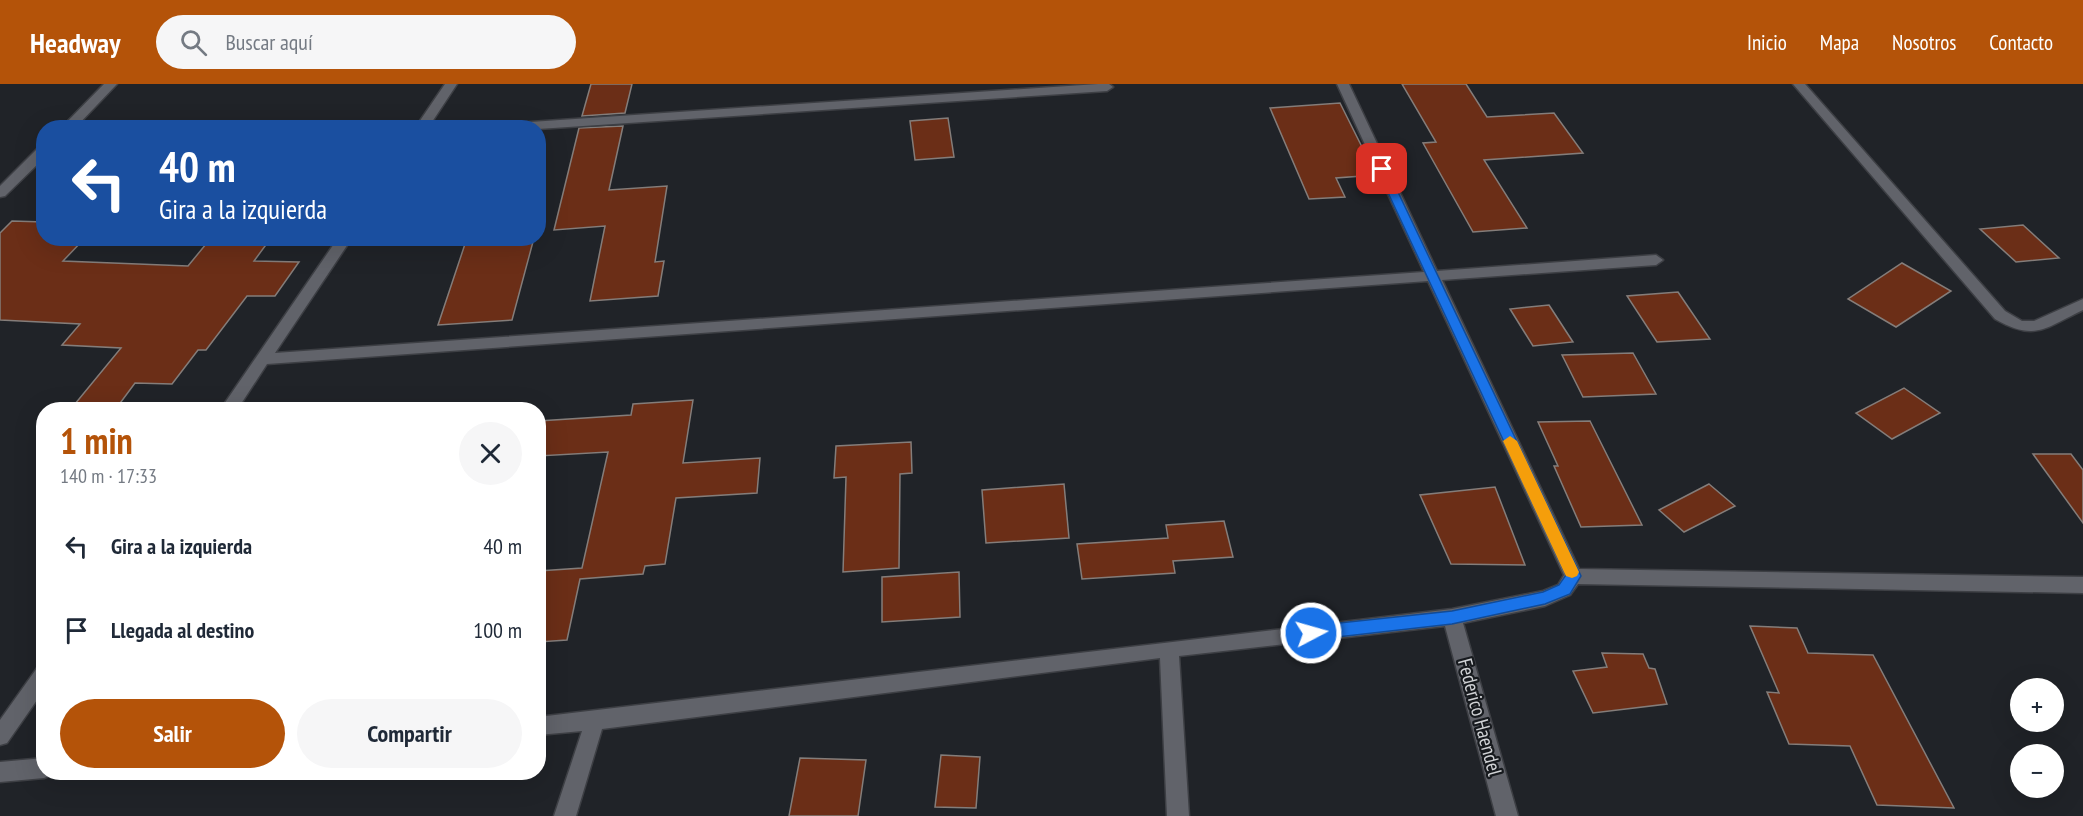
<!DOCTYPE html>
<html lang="es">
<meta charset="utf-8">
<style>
body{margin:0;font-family:"PT Sans Narrow",sans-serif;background:#f6f6f7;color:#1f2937;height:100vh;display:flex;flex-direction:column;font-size:22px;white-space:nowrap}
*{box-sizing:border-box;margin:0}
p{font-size:20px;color:#747a83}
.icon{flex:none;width:33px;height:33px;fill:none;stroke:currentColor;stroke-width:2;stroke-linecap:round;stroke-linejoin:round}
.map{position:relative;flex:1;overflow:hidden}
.panel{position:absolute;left:36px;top:318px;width:510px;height:378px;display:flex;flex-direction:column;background:#fff;border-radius:24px;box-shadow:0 6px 24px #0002}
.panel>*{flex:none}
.banner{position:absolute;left:36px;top:36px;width:510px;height:126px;border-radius:24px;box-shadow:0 6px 24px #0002;background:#1a4fa0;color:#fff;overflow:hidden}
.controls{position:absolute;left:2010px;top:594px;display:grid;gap:12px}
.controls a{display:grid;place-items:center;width:54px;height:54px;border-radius:50%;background:#fff;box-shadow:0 6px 24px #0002;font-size:30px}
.pin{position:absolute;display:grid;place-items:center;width:51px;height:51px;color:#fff;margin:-26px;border-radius:12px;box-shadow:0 3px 9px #0006}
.me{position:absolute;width:66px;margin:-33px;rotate:84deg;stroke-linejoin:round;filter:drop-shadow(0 0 4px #0008)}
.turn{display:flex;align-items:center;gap:21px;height:126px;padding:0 24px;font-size:27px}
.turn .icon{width:78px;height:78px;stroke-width:2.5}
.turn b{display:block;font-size:42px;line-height:51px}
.round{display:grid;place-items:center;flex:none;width:63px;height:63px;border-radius:32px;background:#f6f6f7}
.head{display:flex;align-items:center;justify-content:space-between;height:102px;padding:0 24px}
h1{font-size:36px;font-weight:800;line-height:45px;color:#b45309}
.primary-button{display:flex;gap:12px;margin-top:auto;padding:12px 24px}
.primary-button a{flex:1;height:69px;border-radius:36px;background:#b45309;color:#fff;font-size:24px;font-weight:800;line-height:69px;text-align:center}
.primary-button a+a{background:#f6f6f7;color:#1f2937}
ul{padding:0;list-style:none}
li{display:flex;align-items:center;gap:18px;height:84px;padding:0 24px}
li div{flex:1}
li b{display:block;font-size:22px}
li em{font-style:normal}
header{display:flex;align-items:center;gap:36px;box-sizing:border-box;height:84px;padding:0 30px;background:#b45309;color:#fff}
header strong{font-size:28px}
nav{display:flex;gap:33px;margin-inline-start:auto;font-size:21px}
.search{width:420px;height:54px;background:#f6f6f7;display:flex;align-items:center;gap:15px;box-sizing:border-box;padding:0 21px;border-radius:33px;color:#747a83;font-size:22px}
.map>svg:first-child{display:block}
.building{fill:#6b2e17;stroke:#847d7a;stroke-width:1.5}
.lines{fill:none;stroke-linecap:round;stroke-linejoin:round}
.minor-casing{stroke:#3d3f44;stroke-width:3}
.minor{fill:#61636a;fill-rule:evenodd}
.route{fill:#1a73e8;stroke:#114b97;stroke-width:1.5}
.slow{fill:#f59e0b}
.labels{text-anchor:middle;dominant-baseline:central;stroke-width:4.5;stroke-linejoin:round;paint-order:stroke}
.near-street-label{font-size:20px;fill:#d0d2d5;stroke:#171a1e}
</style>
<header>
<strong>Headway</strong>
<div class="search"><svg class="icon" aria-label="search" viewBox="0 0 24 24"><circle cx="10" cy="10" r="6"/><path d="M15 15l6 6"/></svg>Buscar aquí</div>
<nav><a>Inicio</a><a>Mapa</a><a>Nosotros</a><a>Contacto</a></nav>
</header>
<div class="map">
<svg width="2083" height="732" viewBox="0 0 2083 732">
<rect width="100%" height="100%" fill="#202328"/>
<!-- building -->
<path class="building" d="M591 0H632L625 29 582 32Z
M1402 0H1466L1487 33 1554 29 1583 69 1484 76 1527 144 1473 148 1423 59 1436 58Z
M1340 19 1376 91 1336 94 1345 113 1309 115 1270 24Z
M948 34 954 73 915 76 910 37Z
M623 42 609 106 667 102 655 178 664 177 658 212 590 217 605 142 554 146 579 44Z
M12 137 44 138V154H85L63 177 188 182 211 154H271L254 177 299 178 275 212H247L206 266H198L172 300 135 299 115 326H70L121 264 62 261 80 240 0 236V149Z
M2023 141 2059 174 2016 178 1980 145Z
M467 154H534L512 236 438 241Z
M1902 179 1951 207 1896 243 1848 215Z
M1678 208 1710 255 1657 258 1627 212Z
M1549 221 1573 258 1533 262 1510 225Z
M1633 269 1656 310 1583 313 1562 271Z
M1904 304 1940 329 1892 355 1856 329Z
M693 316 683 379 760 374 757 409 676 414 665 480 645 482 643 490 580 495 567 556 538 558V487L582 484 608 368 538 372V337L631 331 633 320Z
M1590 337 1642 441 1581 443 1554 382H1558L1538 338Z
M911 358 912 389 900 390 899 484 843 488 846 393 834 394 836 362Z
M2033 370H2071L2083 386V439Z
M1064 400 1069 454 986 459 982 406Z
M1709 400 1735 422 1684 448 1659 426Z
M1495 403 1525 481 1451 480 1420 411Z
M1224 437 1233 473 1173 477 1175 489 1082 495 1077 460 1168 454 1166 441Z
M959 488 960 533 882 538V493Z
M1750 542 1797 544 1808 569 1873 571 1954 724 1877 721 1850 662 1789 660 1767 608 1779 609Z
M1602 569 1643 570 1649 584 1655 585 1667 620 1593 629 1573 587 1607 583Z
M941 671 980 673 976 724 935 723Z
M800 674 866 676 858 732H789Z"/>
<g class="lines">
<defs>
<path id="minor" d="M104 0H117L75 44H61Z
M445 0H457L428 44H415Z
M1098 0H1109L1113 3 1107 7 538 45 494 44 500 40Z
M1337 0H1349L1437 187 1656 171 1663 176 1656 181 1442 196 1579 485 2083 493V509L1578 500 1570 511 1545 522 1463 539 1518 732H1496L1445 542 1179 572 1189 732H1167L1160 574 602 645 576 732H554L582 647 538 651V633L1452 525 1543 507 1558 501 1564 491 1428 197 267 280 237 326H220L338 154H352L275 269 1424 188Z
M1793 0H1805L2005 227 2022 237H2034L2083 215V226C2045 244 2035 258 1995 235Z
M44 62V74L5 112 0 113V102L39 63Z
M44 582V606L7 659 0 661V636L37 584Z
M44 674V688H52L51 691 44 694 0 698V678Z"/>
</defs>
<!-- minor casing -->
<use href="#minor" class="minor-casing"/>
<!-- minor -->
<use href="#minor" class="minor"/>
</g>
<!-- route -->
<path class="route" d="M1382 82 1387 85 1581 492 1570 510 1545 520 1452 540 1311 556 1305 554 1303 549 1305 544 1311 542 1452 527 1543 508 1559 501 1566 491 1377 85Z"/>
<!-- slow -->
<path class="slow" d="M1510 352 1517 357 1579 488 1577 492 1572 494 1566 492 1564 488 1503 357Z"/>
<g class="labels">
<!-- near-street labels -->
<g class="near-street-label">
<text transform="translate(1480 633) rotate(75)">Federico Haendel</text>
</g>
</g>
</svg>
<div class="controls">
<a>+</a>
<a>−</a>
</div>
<div class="pin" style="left:1382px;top:85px;background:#d93025"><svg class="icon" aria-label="arrive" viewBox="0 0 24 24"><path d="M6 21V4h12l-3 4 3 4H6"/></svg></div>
<svg class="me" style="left:1311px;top:549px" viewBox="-20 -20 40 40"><circle r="17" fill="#1a73e8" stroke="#fff" stroke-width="3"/><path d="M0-11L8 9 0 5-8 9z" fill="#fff"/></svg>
<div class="banner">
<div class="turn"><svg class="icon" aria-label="left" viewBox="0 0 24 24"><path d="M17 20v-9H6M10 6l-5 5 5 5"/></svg><div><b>40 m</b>Gira a la izquierda</div></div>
</div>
<section class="panel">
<div class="head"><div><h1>1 min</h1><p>140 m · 17:33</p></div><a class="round"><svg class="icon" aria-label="close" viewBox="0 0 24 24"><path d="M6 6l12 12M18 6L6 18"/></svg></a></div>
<ul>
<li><svg class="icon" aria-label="left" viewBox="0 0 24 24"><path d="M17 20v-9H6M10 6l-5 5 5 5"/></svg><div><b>Gira a la izquierda</b></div><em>40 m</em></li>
<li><svg class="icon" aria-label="arrive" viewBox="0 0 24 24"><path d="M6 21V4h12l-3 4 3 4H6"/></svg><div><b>Llegada al destino</b></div><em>100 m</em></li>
</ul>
<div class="primary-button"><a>Salir</a><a>Compartir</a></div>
</section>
</div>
